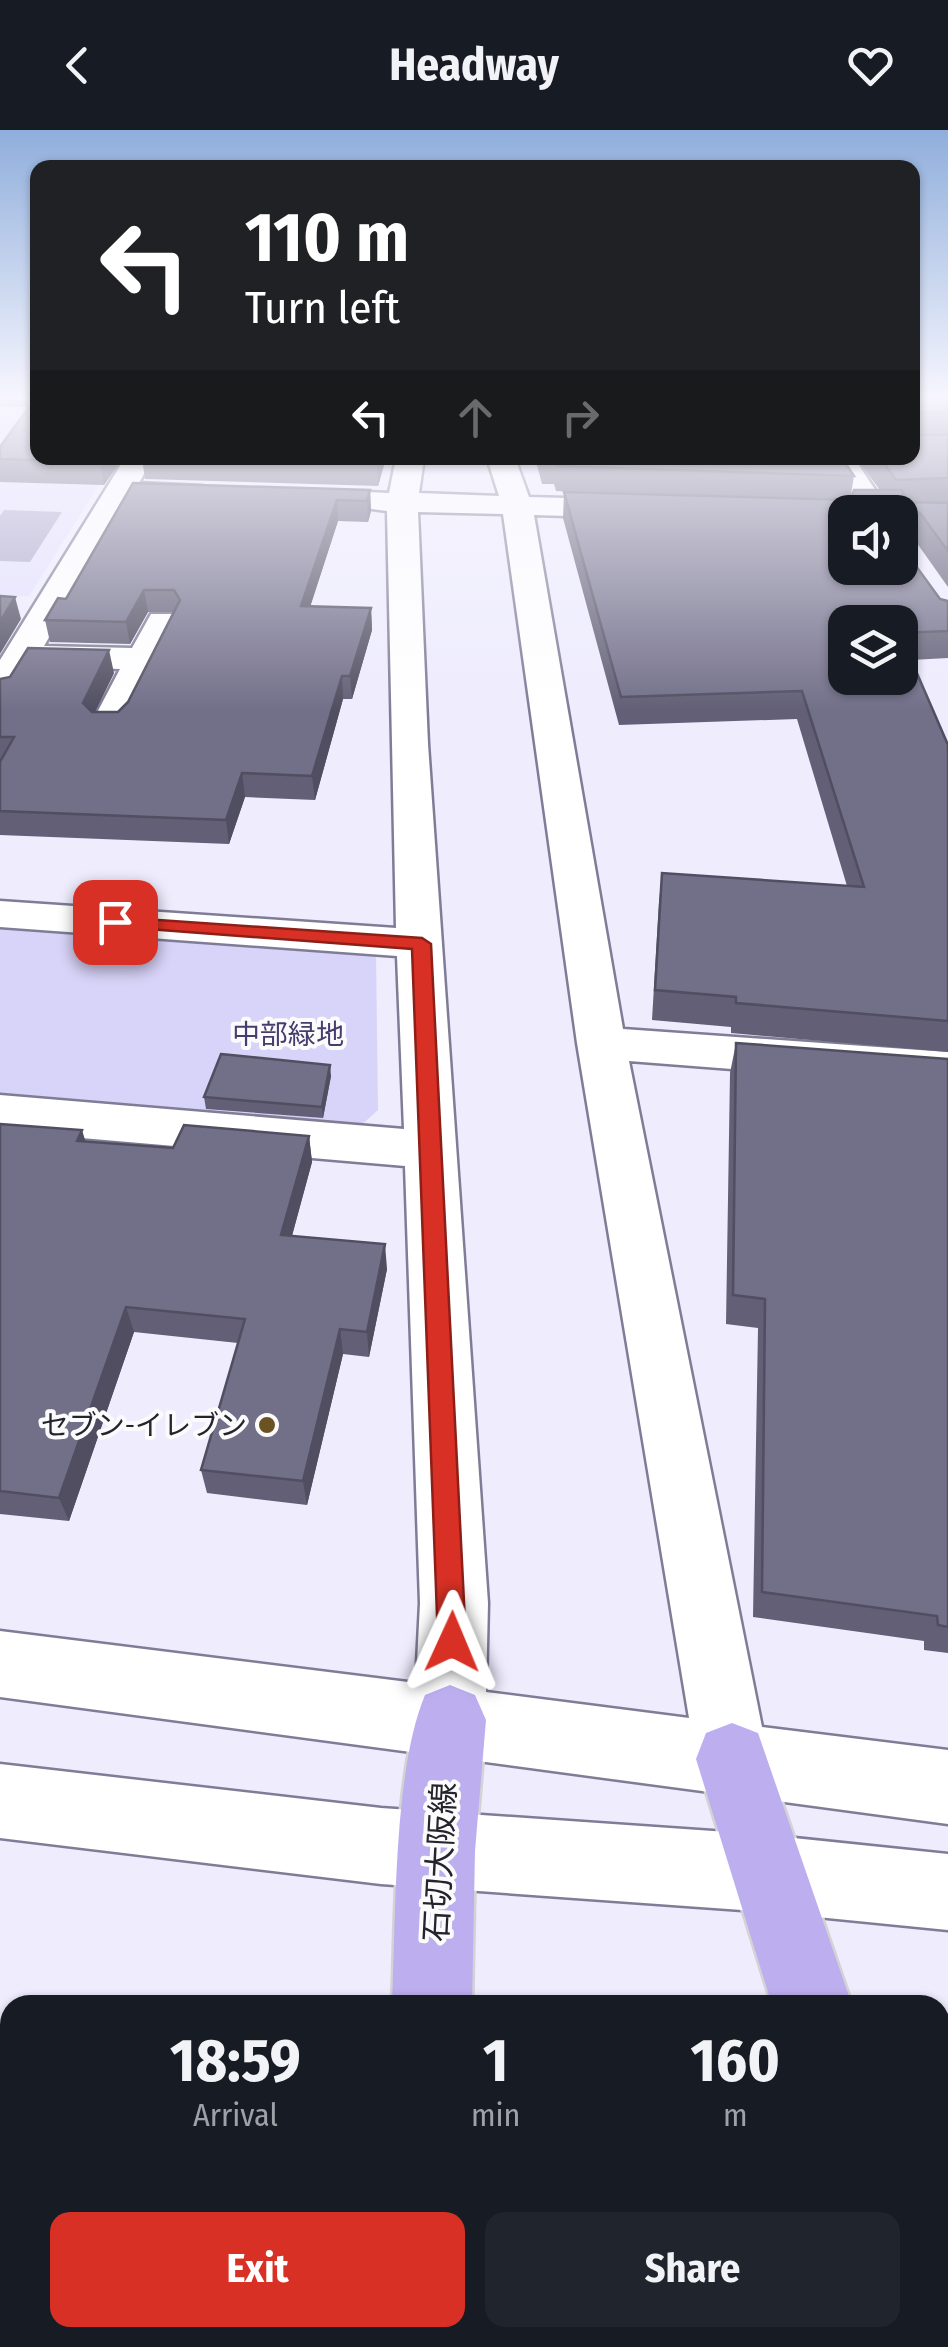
<!DOCTYPE html>
<meta charset="utf-8">
<style>
body{margin:0;font-family:"Fira Sans Condensed","Noto Sans JP",sans-serif;background:#20242c;color:#f1f3f6;height:100vh;display:flex;flex-direction:column;font-size:38px;white-space:nowrap}
*{box-sizing:border-box;margin:0}
p{font-size:32px;color:#9ea1a6}
.icon{flex:none;width:55px;height:55px;fill:none;stroke:currentColor;stroke-width:2;stroke-linecap:round;stroke-linejoin:round}
.map{position:relative;flex:1;overflow:hidden}
.details{position:absolute;left:0px;top:1865px;width:950px;height:352px;display:flex;flex-direction:column;background:#171b24;border-radius:30px 30px 0 0;box-shadow:0 2px 8px #0004}
.details>*{flex:none}
.top-card{position:absolute;left:30px;top:30px;width:890px;height:305px;border-radius:20px;box-shadow:0 2px 8px #0004;background:#202124;color:#fff;overflow:hidden}
.tools{position:absolute;left:828px;top:365px;display:grid;gap:20px}
.tools a{display:grid;place-items:center;width:90px;height:90px;border-radius:20px;background:#171b24;box-shadow:0 2px 8px #0004;font-size:50px}
.pin{position:absolute;display:grid;place-items:center;width:85px;height:85px;color:#fff;margin:-42px;border-radius:20px;box-shadow:0 5px 15px #0006}
.me{position:absolute;width:110px;margin:-55px;rotate:1deg;stroke-linejoin:round;filter:drop-shadow(0 0 8px #0008)}
.turn{display:flex;align-items:center;gap:35px;height:210px;padding:0 50px;font-size:45px}
.turn .icon{width:130px;height:130px;stroke-width:2.5}
.turn b{display:block;font-size:70px;line-height:85px}
.lanes{display:flex;align-items:center;height:95px;padding:0 50px;background:#0003;justify-content:center;gap:50px;direction:ltr}
.lanes .off{opacity:.35}
.eta{display:flex;justify-content:space-evenly;align-items:center;height:170px;text-align:center}
.eta b{font-size:60px;font-weight:700;line-height:70px}
.action{display:flex;gap:20px;margin-top:auto;padding:20px 50px}
.action a{flex:1;height:115px;border-radius:20px;background:#d93025;color:#fff;font-size:40px;font-weight:700;line-height:115px;text-align:center}
.action a+a{background:#20242c;color:#f1f3f6}
header{display:flex;justify-content:space-between;align-items:center;height:130px;padding:0 50px;background:#171b24;font-size:45px;font-weight:700}
.map>svg:first-child{display:block}
.built{fill:#e4e0fd}
.green{fill:#d8d3f8}
.water{fill:#aaa5c9}
.lines{fill:none;stroke-linecap:round;stroke-linejoin:round}
.minor-casing{stroke:#7f7c96;stroke-width:5}
.major-casing{stroke:#d3d3d5;stroke-width:5}
.minor{fill:#fff;fill-rule:evenodd}
.major{fill:#bdaef0;fill-rule:evenodd}
.wall{fill:#625f76}
.shaded-wall{fill:#504e60}
.building{fill:#726f89;stroke:#504e60;stroke-width:2.5}
.route{fill:#d93025;stroke:#8d1f18;stroke-width:2.5}
.poi-dot{fill:#6b5223;stroke:#fbfbfb;stroke-width:4}
.labels{text-anchor:middle;dominant-baseline:central;stroke-width:8;stroke-linejoin:round;paint-order:stroke}
.park-label{font-size:28px;fill:#463c6d;stroke:#fbfbfb}
.poi-label{font-size:28px;fill:#25232e;stroke:#fbfbfb;text-anchor:end}
.near-street-label{font-size:32px;fill:#25232e;stroke:#fbfbfb}
</style>
<header><svg class="icon" aria-label="back" viewBox="0 0 24 24"><path d="M15 5l-7 7 7 7"/></svg>Headway<svg class="icon" aria-label="heart" viewBox="0 0 24 24"><path d="M12 20l-8-8c-3-5 5-10 8-4 3-6 11-1 8 4z"/></svg></header>
<div class="map">
<svg width="948" height="2217" viewBox="0 0 948 2217">
<rect width="100%" height="100%" fill="#eeecfd"/>
<!-- built -->
<path class="built" d="M0 270H37L38 328H116L29 466 0 465Z"/>
<!-- green -->
<path class="green" d="M0 796 376 823 378 980 358 998 0 968Z"/>
<!-- water -->
<path class="water" d="M4 380 62 382 30 432 0 431V386Z"/>
<g class="lines">
<defs>
<path id="minor" d="M125 328 151 331 139 353 202 356 217 365 202 374 128 370 44 516 132 518 151 484H175L180 491 129 594 123 602H97L91 594 120 539 32 536 13 568 0 571V530Z
M396 328H424L419 363 499 366 487 328H515L529 367 637 370 652 379 637 388 534 385 623 899 948 922V956L629 931 762 1597 948 1620V1694L0 1567V1501L416 1553 420 1473 405 1036 0 1001V965L404 999 397 826 0 797V771L396 798 387 381 357 377 353 371 368 362 389 363ZM418 382 503 384 577 913 689 1588 486 1562 488 1473 428 614Z
M826 328H854L890 382H860Z
M0 1634 381 1678 756 1704 948 1724V1800L756 1781 381 1754 0 1708Z"/>
<path id="major" d="M450 1555 475 1565 486 1590 475 1721 472 1875H392C396 1790 393 1641 425 1565Z
M732 1593 758 1603 852 1875H772L696 1629 706 1603Z
M376 2208H468V2217H376Z
M836 2208H928L930 2217H838Z"/>
</defs>
<!-- minor casing -->
<use href="#minor" class="minor-casing"/>
<!-- major casing -->
<use href="#major" class="major-casing"/>
<!-- minor -->
<use href="#minor" class="minor"/>
<!-- major -->
<use href="#major" class="major"/>
</g>
<!-- wall -->
<path class="wall" d="M0 270H38V328H123L104 355 0 352V317L29 277 0 276Z
M912 270H948V457L914 409 901 406 845 382 940 469 948 471V528L911 530 948 615V922L731 903V897L652 890 659 772 662 743 847 756 797 589 619 595 563 388 564 362 598 363 556 361 554 354H542L535 328H842L854 346 850 370 880 360 856 328H912Z
M142 328H386L378 356 145 349Z
M133 353 370 360 371 381 368 392 338 391 310 476 371 478 372 500 352 569H343L315 670 245 667 229 714 0 705V549L114 543 95 582H118L128 572 174 482H148L130 514 50 512 45 490 66 469Z
M736 913 948 929V1523L924 1520V1511L753 1487 758 1198 726 1194 730 943Z
M331 946 323 988 206 979 204 967Z
M0 994 86 1011 173 1018 309 1006 312 1032 292 1106 387 1139 369 1227 343 1224 307 1375 207 1363 201 1340 238 1213 134 1202 69 1391 0 1384Z"/>
<!-- shaded-wall -->
<path class="shaded-wall" d="M103 328H123L104 355 100 332Z
M379 328H386L378 356 377 333Z
M370 360 371 381 368 392 367 371Z
M337 370 338 391 303 499 301 476Z
M144 460 148 482 130 514 126 492Z
M15 467 21 489 0 524V492Z
M371 478 372 500 352 569 350 546Z
M109 520 114 543 88 596 83 573Z
M342 546 343 569 315 670 312 646Z
M242 643 245 667 229 714 226 690Z
M330 935 331 946 323 988 322 977Z
M82 1000 90 1026 77 1011Z
M309 1006 312 1032 285 1131 281 1105Z
M385 1114 387 1139 369 1227 367 1202Z
M126 1177 134 1202 69 1391 59 1368Z
M340 1199 343 1224 307 1375 303 1351Z
M345 2208H351V2217H346Z"/>
<!-- building -->
<path class="building" d="M34 270H38V328H103L100 332 0 329V317Z
M912 270H948V282H915V305H948V348L896 350 880 328H912Z
M176 328H379L377 333Z
M542 328H842L854 346 557 336 555 328 543 329Z
M133 353 370 360 367 371 337 370 301 476 371 478 350 546H342L312 646 242 643 226 690 0 681V632L14 607H0V549L10 547 28 518 109 520 83 573 92 582H118L128 572 180 470 174 460H144L126 492 45 490 58 468 66 469Z
M854 360H902L906 372 948 373V421L920 383 904 379 900 412V382H845V438H900V414L940 469 948 471V501L900 503V492H845V548H900V504L948 615V891L736 873V867L655 860 662 743 864 757 802 561 621 567 564 362 850 370Z
M0 466 15 467 0 492Z
M736 913 948 929V1497L938 1495 937 1486 762 1462 765 1169 733 1165Z
M221 924 330 935 322 977 204 967Z
M0 994 82 1000 77 1011 173 1018 184 995 309 1006 281 1105 385 1114 367 1202 340 1199 303 1351 201 1340 245 1189 126 1177 59 1368 0 1361Z
M0 2007 10 2009V2208H345L346 2217H0Z"/>
<!-- sky -->
<linearGradient id="sky" x2="0" y2="1"><stop stop-color="#8faedc"/><stop offset="0.46" stop-color="#f7f6fe"/><stop offset="1" stop-color="#f7f6fe" stop-opacity="0"/></linearGradient>
<rect width="948" height="581" fill="url(#sky)"/>
<!-- route -->
<path class="route" d="M115 787 422 808 431 814 466 1512 462 1522 452 1526 442 1522 438 1512 412 819 109 796V788Z"/>
<!-- markers -->
<circle class="poi-dot" cx="267" cy="1295" r="10"/>
<g class="labels">
<!-- park labels -->
<g class="park-label">
<text x="288" y="904">中部緑地</text>
</g>
<!-- poi labels -->
<g class="poi-label">
<text x="247" y="1295">セブン-イレブン</text>
</g>
<!-- near-street labels -->
<g class="near-street-label">
<text transform="translate(440 1732) rotate(-87)">石切大阪線</text>
</g>
</g>
</svg>
<div class="tools">
<a><svg class="icon" aria-label="sound" viewBox="0 0 24 24"><path d="M4 9h4l5-4v14l-5-4H4zM17 9q2 3 0 6"/></svg></a>
<a><svg class="icon" aria-label="layers" viewBox="0 0 24 24"><path d="M12 4l9 5-9 5-9-5zM3 14l9 5 9-5"/></svg></a>
</div>
<div class="pin" style="left:115px;top:792px;background:#d93025"><svg class="icon" aria-label="arrive" viewBox="0 0 24 24"><path d="M6 21V4h12l-3 4 3 4H6"/></svg></div>
<svg class="me" style="left:452px;top:1512px" viewBox="-20 -20 40 40"><path d="M0-17L14 15 0 8-14 15z" fill="#d93025" stroke="#fff" stroke-width="4"/></svg>
<div class="top-card">
<div class="turn"><svg class="icon" aria-label="left" viewBox="0 0 24 24"><path d="M17 20v-9H6M10 6l-5 5 5 5"/></svg><div><b>110 m</b>Turn left</div></div>
<div class="lanes"><svg class="icon" aria-label="left" viewBox="0 0 24 24"><path d="M17 20v-9H6M10 6l-5 5 5 5"/></svg><svg class="icon off" aria-label="ahead" viewBox="0 0 24 24"><path d="M12 20V5M6 11l6-6 6 6"/></svg><svg class="icon off" aria-label="right" viewBox="0 0 24 24"><path d="M7 20v-9h11M14 6l5 5-5 5"/></svg></div>
</div>
<section class="details">
<div class="eta">
<div><b>18:59</b><p>Arrival</p></div>
<div><b>1</b><p>min</p></div>
<div><b>160</b><p>m</p></div>
</div>
<div class="action"><a>Exit</a><a>Share</a></div>
</section>
</div>
